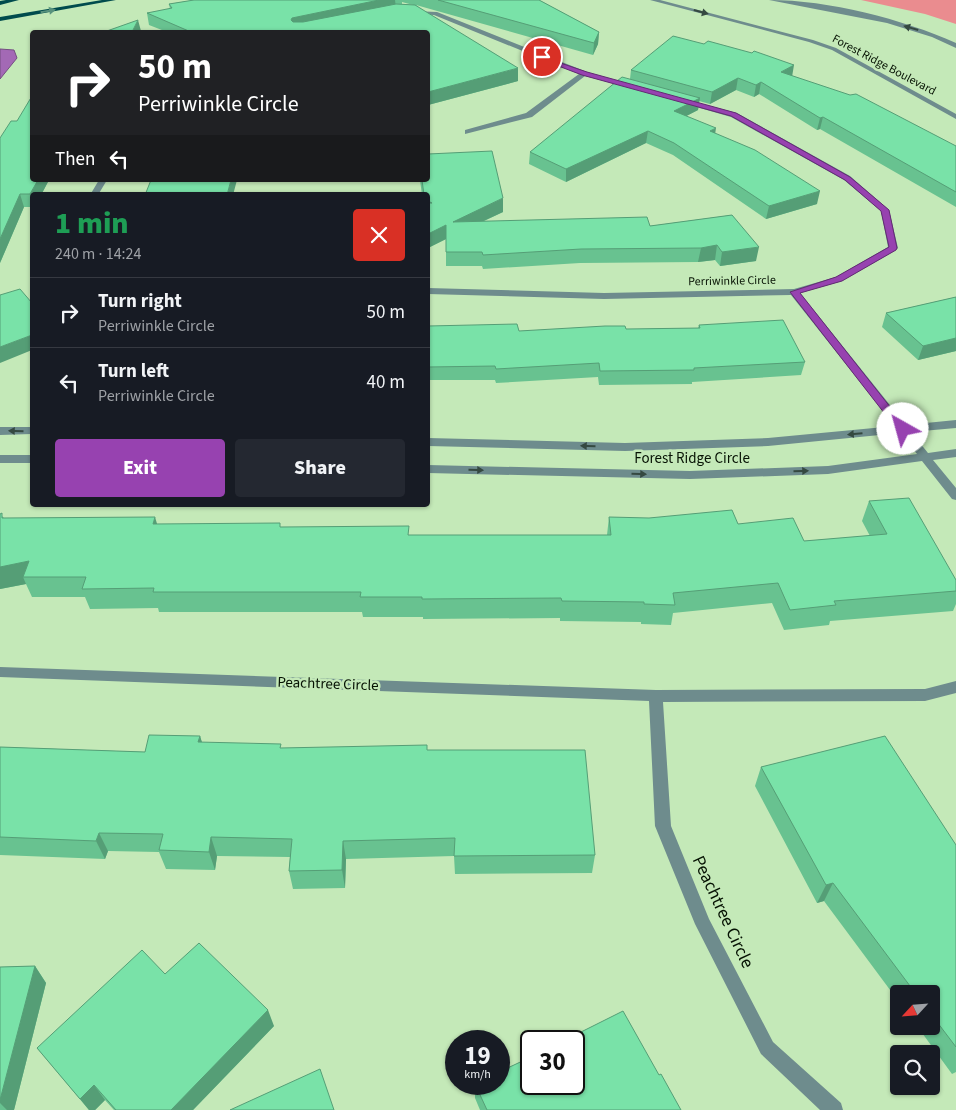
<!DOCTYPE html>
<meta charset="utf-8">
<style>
body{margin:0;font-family:"Source Sans 3",sans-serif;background:#242831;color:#f1f3f6;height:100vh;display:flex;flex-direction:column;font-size:19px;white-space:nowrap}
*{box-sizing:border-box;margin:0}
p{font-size:16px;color:#9ea1a6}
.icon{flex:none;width:28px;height:28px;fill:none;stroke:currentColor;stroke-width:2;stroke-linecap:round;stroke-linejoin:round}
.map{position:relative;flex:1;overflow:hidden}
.side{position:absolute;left:30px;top:192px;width:400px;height:315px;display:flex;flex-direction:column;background:#171b24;border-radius:5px;box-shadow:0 1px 4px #0004}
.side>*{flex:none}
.banner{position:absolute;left:30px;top:30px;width:400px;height:152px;border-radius:5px;box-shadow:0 1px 4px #0004;background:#202124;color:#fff;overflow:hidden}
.needle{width:32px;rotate:244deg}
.controls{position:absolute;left:890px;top:985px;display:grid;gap:10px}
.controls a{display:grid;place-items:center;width:50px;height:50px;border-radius:5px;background:#171b24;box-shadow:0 1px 4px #0004;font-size:25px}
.speed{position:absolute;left:445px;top:1030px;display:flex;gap:10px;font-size:25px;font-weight:700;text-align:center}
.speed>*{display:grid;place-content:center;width:65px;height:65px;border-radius:50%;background:#171b24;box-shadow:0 1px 4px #0004;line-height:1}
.speed small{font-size:12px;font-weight:400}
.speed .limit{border:2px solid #111;border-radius:8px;background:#fff;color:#111}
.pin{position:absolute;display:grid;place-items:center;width:42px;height:42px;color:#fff;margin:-21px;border:2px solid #fff;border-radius:50%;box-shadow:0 1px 5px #0007}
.me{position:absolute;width:55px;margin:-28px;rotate:322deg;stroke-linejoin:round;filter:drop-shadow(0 0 4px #0008)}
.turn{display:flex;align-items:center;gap:18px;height:105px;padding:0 25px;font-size:22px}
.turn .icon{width:65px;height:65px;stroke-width:2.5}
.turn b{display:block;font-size:35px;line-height:42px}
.then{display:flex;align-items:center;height:48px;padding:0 25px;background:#0003;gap:10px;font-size:19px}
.round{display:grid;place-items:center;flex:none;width:52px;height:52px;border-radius:5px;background:#242831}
.overview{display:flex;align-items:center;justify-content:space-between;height:85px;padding:0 25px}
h1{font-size:30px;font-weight:800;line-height:38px;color:#1e9e55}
.cta{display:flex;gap:10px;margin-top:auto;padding:10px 25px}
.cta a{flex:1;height:58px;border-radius:5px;background:#9742b0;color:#fff;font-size:20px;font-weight:800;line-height:58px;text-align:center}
.cta a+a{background:#242831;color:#f1f3f6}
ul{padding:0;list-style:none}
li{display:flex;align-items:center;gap:15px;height:70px;padding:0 25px;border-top:1px solid #363941}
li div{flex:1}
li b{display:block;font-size:19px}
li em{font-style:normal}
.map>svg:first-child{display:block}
.green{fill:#ea8c8f}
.water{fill:#a369b5;stroke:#744f80}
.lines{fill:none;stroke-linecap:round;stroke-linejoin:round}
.minor{fill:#6e8c8d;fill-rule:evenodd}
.major{fill:#004b4d;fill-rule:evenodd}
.wall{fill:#68c290;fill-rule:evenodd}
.shaded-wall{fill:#559e76}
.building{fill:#79e2a8;stroke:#559e76}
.oneway{fill:#58927d}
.oneway2{fill:#354941}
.route{fill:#9742b0;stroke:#622b72}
.labels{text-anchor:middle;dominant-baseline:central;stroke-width:5;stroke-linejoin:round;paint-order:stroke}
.far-street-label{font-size:12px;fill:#061203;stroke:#c4e9b8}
.street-label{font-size:15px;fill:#061203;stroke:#c4e9b8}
.near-street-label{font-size:18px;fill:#061203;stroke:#c4e9b8}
</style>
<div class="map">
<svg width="956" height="1110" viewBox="0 0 956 1110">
<rect width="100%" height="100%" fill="#c4e9b8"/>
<!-- green -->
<path class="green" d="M861 0H956V24L925 14Z"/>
<!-- water -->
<path class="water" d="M0 49 14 50 17 58 0 79Z"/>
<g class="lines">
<!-- minor -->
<path class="minor" d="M650 0H660L813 40 836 48 956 114V119L832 50 809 42Z
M769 0C829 0 902 19 956 43V48L932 37 887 23Z
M412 11 437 12 587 72 635 86 631 88 585 76 532 117 465 134V130L526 113 579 74 434 15 410 14 409 13Z
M679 98 737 113 850 176 889 210 898 248 896 250 842 281 800 293 906 425 956 420V428L911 432 928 453 956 449V457L933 460 956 488V500L952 499 922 461 828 474 690 479 428 473V465L690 471 828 466 917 454 900 433 768 446 625 451 428 446V438L625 443 768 438 895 426 791 295 604 299 428 294V288L604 293 794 289 836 277 888 247 881 211 844 180 731 117 679 102Z
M99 180H107L98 195H90Z
M0 427H32V434L0 435Z
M0 455H32V463H0Z
M0 667 656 690 925 689 956 681V693L925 701 663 702 671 826 709 919 773 1042 841 1103 843 1110H820L761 1054 695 924 655 826 649 701 0 677Z"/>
<!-- major -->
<path class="major" d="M6 0H19L0 5V1Z
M102 0H116L0 21V17Z"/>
</g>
<!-- wall -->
<path class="wall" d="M194 0H539L599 32 598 44 593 55 416 5 518 81 428 105V32H167L149 25 147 13 170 9 169 4ZM402 2 413 5 402 4Z
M631 70 792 76 956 146V207L820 129 817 130 759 94 754 97 736 90 710 104 699 101 698 110 686 116 715 133 817 204 766 219 673 155 646 143 566 182 529 164 530 152 630 79Z
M17 121 49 180 41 195H32V207H24L0 263Z
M420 180H428L503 212 484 221 650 226 732 215 756 261 720 266 715 260 698 262 580 263 483 269 482 266H446V239L428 248V195H422Z
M956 297V351L918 360 882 327 886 313Z
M699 325 805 362 801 375 692 382V384L599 385 598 377 496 383 495 380H428V326L519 331 698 328Z
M869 501 956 580V604L953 611 830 621 829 625 784 630 772 603 673 613 671 625 641 624V622L560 621V618L423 619V617H363L362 612H159L158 608 90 609 85 597H32L26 584 0 589V514L4 518 157 524 281 527 409 535H607L609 517 738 524 804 541 870 536 862 521Z
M200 736 202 743 282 748 428 750 595 855 592 873 455 874 454 856 346 859 345 888 293 889 289 871 290 857 217 856 215 870 166 869 159 852 108 851 105 859 0 855V747L145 752Z
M761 767 956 845V1072L952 1074 917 1026H931V994H899V1002L824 901 817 903 755 786Z
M35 966 46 983 14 1110H0V967Z
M165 974 274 1026 193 1110H114L105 1100 95 1110H89L37 1048Z
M659 1075 681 1110H480L475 1098V1084Z"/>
<!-- shaded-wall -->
<path class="shaded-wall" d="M379 0H395L396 8 294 30 291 20 292 18Z
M138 20 141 31 140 32H132Z
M599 32 598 44 593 55 594 43Z
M794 65 792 77 781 72Z
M518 68V81L428 105V92Z
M738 78 736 90 710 104 712 92Z
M761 82 759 94 754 97 756 85Z
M700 98 698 110 673 123 674 111Z
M823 117 820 129 817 130 820 118Z
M716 128 714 141 710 131Z
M648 131 646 143 566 182V169Z
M38 180H49L41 195H32V201L30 194Z
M231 180H237L233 195H227Z
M820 191 817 204 766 219 769 206Z
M20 194 24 207 0 263V239Z
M503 198V212L453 235V222Z
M446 225V239L428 248V234Z
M717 245 715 260 698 262 701 248Z
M759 247 756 261 720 266 722 252Z
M32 335V350L0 363V347Z
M956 338V351L918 360 923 346Z
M155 517 161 537 153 524Z
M29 561 23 577 26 584 0 589V567Z
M200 736 206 755 198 742Z
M99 833 108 851 105 859 96 841Z
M211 837 217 856 215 870 209 852Z
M343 841 346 859 345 888 342 870Z
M833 883 824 901 817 903 826 885Z
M35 966 46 983 14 1110H7L0 1103V1100Z
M268 1010 274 1026 193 1110H171Z
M94 1085 105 1100 95 1110H89L80 1099Z"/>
<!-- building -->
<path class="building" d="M194 0H379L292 18 291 20 293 22H303L396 4 415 5 518 68 428 92V32H191L147 13 172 8 169 4Z
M438 0H539L599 32 594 43Z
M138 20 132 32H104Z
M673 36 704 44 708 41 752 53 754 51 794 65 781 72 850 95 856 94 956 146V192L823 117 820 118 761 82 756 85 738 78 712 92 631 70Z
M622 77 700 98 674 111 716 128 710 131 755 150 820 191 769 206 674 143 648 131 566 169 530 152Z
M32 96V180H38L30 194H20L0 239V138L11 121H17Z
M492 151 503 198 453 222 647 217 650 226 732 215 759 247 722 252 717 245 701 248 581 249 483 255 482 252H446V225L428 234V203H432L428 201V195H424L422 180H428V154Z
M151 180H231L227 195H145Z
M20 289 32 303V335L0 347V295Z
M956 297V338L923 346 886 313Z
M783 320 805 362 694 368V370L600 371 599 363 496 369 495 366 428 367V326L517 324 519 331 605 326H625L626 329 700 328 699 325Z
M909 498 956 580V591L834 601 836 605 790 610 778 583 673 593 675 605 644 604V602L562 601 561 598 422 599V597H360L361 592H153L154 588 82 589 86 577H23L29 561 0 567V514L2 513V518L155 517 153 524 280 523V527L409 526 408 535H611L609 517 649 518 732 510 738 524 793 518 804 541 887 534 869 501Z
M149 735 200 736 198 742 281 744 280 748 427 745V750H585L595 855 454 856 455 838 343 841 342 870 289 871 292 839 211 837 209 852 159 850 163 834 99 833 96 841 0 837V747L145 752Z
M885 736 956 845V1047L931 1014V994H916L833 883 826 885 761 767Z
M199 943 268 1010 171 1110H116L94 1085 80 1099 37 1048 142 950 165 974Z
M35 966 0 1100V967Z
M623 1011 659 1075 661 1074 681 1110H487L475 1084H499V1072L531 1057V1084H574V1041H563Z
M320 1069 334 1110H230Z"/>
<!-- one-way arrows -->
<defs><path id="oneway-solid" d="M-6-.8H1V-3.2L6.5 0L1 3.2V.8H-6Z" transform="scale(1.25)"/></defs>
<use class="oneway" href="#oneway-solid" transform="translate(48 11) rotate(-10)"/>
<g class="oneway2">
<use href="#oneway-solid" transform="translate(701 12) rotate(15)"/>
<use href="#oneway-solid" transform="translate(911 28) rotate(-164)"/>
<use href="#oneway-solid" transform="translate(16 431) rotate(-178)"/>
<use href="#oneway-solid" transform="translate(855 434) rotate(175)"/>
<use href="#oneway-solid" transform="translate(588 446) rotate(-178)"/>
<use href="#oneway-solid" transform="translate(476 470) rotate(1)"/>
<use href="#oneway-solid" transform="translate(801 471) rotate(-2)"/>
<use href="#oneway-solid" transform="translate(639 474) rotate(2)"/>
</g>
<!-- route -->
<path class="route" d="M540 56 587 72 736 113 850 177 889 210 897 248 896 250 842 281 800 293 906 427V432H899L790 292 836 277 889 247 881 211 845 180 731 116 582 75 540 59Z"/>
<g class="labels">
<!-- far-street labels -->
<g class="far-street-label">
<text transform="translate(884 65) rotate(28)">Forest Ridge Boulevard</text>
<text transform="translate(732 281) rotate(-1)">Perriwinkle Circle</text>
</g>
<!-- street labels -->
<g class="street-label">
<text x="692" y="458">Forest Ridge Circle</text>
<text transform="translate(328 684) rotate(2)">Peachtree Circle</text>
</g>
<!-- near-street labels -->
<g class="near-street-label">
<text transform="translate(723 912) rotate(65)">Peachtree Circle</text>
</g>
</g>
</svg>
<div class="controls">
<a><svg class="needle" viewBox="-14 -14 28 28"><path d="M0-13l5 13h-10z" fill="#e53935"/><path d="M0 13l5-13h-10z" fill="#9ea1a6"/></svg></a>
<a><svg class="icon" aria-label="search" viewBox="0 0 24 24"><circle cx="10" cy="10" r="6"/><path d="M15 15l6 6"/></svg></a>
</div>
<div class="speed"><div>19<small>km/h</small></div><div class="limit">30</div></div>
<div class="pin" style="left:542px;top:57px;background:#d93025"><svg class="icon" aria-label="arrive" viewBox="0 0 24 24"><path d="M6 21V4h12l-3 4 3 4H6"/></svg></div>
<svg class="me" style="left:903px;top:429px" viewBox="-20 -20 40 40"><circle r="19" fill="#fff"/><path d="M0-13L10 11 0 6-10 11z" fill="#9742b0"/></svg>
<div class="banner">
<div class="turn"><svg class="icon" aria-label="right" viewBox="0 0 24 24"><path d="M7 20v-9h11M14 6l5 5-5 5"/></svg><div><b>50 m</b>Perriwinkle Circle</div></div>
<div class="then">Then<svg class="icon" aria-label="left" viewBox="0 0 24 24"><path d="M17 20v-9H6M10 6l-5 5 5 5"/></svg></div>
</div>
<section class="side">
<div class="overview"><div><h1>1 min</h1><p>240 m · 14:24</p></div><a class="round" style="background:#d93025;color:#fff"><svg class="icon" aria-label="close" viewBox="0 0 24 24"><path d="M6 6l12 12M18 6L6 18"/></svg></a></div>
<ul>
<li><svg class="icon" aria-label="right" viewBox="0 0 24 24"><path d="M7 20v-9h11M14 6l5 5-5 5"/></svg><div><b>Turn right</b><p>Perriwinkle Circle</p></div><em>50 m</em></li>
<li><svg class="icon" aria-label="left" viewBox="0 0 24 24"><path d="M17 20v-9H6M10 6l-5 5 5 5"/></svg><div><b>Turn left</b><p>Perriwinkle Circle</p></div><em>40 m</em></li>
</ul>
<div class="cta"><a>Exit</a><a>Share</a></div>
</section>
</div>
